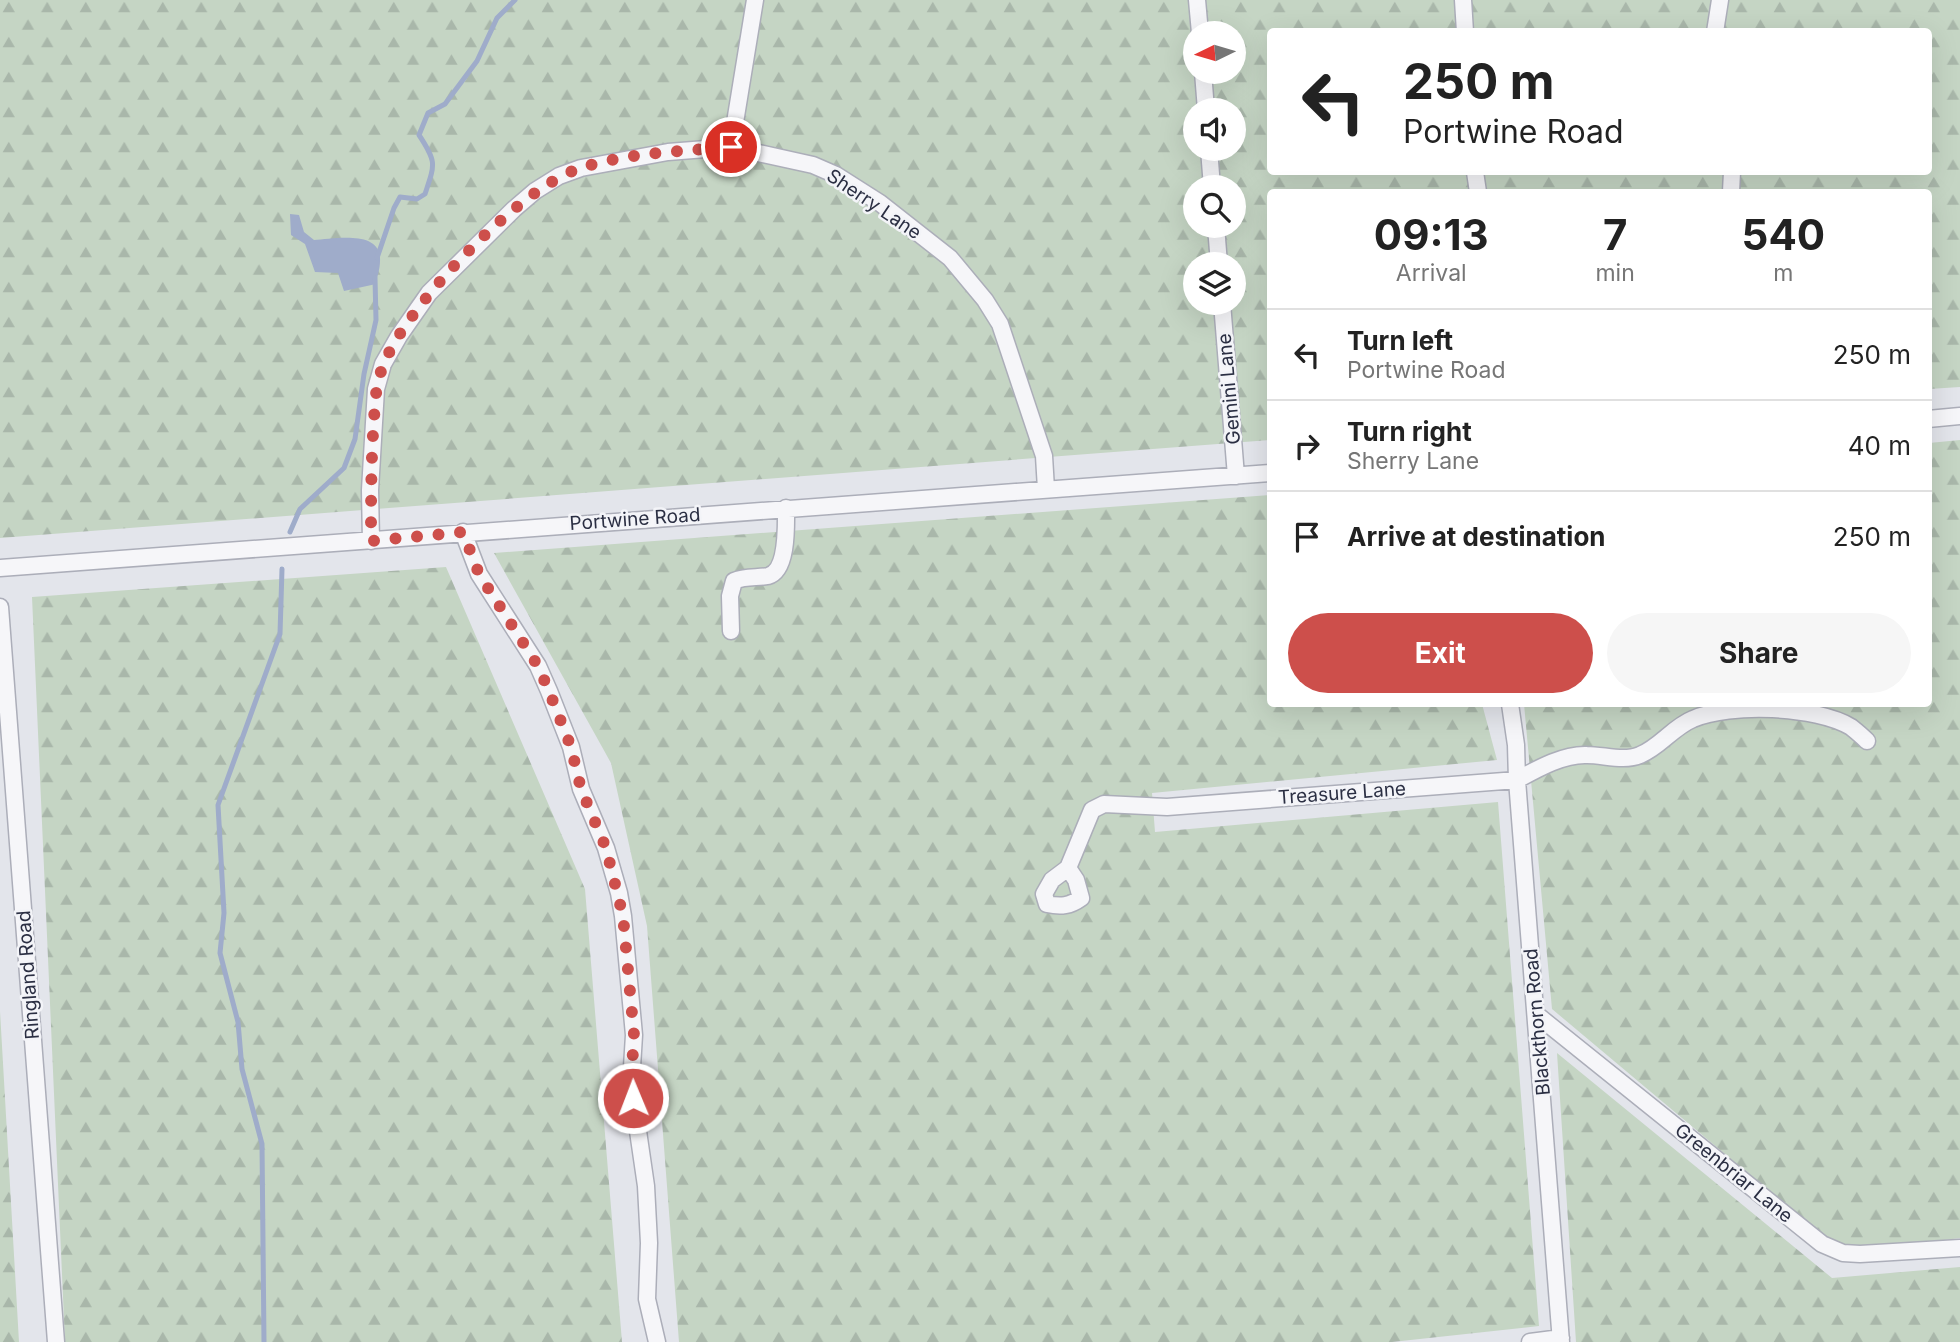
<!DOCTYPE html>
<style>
body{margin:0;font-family:Inter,sans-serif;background:#f6f6f6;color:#222;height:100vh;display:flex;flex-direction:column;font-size:26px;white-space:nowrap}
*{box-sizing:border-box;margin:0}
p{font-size:23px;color:#767676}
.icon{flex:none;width:38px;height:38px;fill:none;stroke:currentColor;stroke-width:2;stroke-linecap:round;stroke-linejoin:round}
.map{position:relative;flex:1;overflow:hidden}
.sheet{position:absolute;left:1267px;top:189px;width:665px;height:518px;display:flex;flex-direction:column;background:#fff;border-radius:7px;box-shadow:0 7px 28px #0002}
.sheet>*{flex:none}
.hud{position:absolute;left:1267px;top:28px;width:665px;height:147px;border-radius:7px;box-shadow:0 7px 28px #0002;background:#fff;color:#222;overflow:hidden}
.needle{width:46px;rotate:265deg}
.tools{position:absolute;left:1183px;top:21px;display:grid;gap:14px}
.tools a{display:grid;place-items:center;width:63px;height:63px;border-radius:50%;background:#fff;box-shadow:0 7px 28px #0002;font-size:35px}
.pin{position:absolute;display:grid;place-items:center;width:60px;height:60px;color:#fff;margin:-30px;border:4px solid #fff;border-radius:50%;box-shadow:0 2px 7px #0007}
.me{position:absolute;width:77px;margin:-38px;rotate:359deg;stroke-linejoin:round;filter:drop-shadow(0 0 5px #0008)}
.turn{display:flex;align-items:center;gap:24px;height:147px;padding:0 21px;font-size:32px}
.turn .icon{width:91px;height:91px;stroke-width:2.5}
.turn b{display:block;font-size:49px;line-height:60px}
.eta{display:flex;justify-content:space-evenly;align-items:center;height:119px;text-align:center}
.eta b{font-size:42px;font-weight:700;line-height:49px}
.primary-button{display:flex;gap:14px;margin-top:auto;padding:14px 21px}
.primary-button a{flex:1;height:80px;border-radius:42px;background:#cd4f4b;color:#fff;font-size:28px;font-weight:700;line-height:80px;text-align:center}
.primary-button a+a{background:#f6f6f6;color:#222}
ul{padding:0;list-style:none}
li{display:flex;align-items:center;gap:21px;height:91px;padding:0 21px;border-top:2px solid #e0e0e0}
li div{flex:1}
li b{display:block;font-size:26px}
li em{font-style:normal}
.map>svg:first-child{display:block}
.forest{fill:url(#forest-firs);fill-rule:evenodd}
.water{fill:#9facca}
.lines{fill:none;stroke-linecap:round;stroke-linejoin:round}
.stream{stroke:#9facca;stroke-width:5}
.minor-casing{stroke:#acaeb9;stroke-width:19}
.minor{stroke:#f6f6f9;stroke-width:16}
.route{stroke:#cd4f4b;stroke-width:12;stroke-dasharray:0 21.6}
.labels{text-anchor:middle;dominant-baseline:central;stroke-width:5;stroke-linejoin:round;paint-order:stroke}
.street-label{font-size:19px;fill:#2b2f43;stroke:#f3f4f8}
</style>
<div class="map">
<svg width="1960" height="1342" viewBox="0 0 1960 1342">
<defs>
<pattern id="forest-firs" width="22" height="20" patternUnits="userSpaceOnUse" patternTransform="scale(1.75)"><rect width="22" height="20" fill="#c5d5c4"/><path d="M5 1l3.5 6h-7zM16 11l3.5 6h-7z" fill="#a9b7aa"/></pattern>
</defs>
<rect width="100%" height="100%" fill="#e3e5eb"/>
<!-- forest -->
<path class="forest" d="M0 0H1960V387L1929 389 1928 192H1270V440L0 538ZM1270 32H1928V172H1270ZM1195 33H1234V72H1195ZM1195 110H1234V149H1195ZM1195 187H1234V226H1195ZM1195 264H1234V303H1195Z
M1960 440V1238L1843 1253 1552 1009 1524 704H1928L1929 443Z
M1270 495V704H1482L1497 760 1152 793 1155 832 1498 802 1539 1326 1392 1342H679L647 926 611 763 494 553Z
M446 567 585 889 622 1342H65L32 597Z
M0 1011 19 1342H0Z
M1557 1053 1832 1278 1960 1267V1342H1576Z"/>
<!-- water -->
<path class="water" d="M290 214 299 215 304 232 314 240C334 239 382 229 380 261 380 269 377 277 376 284L344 291 338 273 315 272 305 244 291 235Z"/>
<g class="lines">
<!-- stream -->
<path class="stream" d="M377 258 394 208 400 197 417 199 425 194C435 164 437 162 419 135L428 113 445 104 477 61 497 18 515 0
M290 532 300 509 344 468 355 439 364 374 376 320 375 278
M264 1342 262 1144 242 1069 238 1022 220 953 224 913 218 805 280 634 282 569"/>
<defs>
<path id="minor" d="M1197 0 1200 33
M1463 0 1465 32
M1715 32 1720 0
M1203 72 1206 110
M731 147 755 0
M1209 149 1212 187
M1475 172 1478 192
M1731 192 1732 172
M1216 226 1219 264
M1222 303 1236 476
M1928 419 1960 416
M463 532 479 574 538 666 549 691 571 747 581 789 606 848 619 893 623 916 634 1035 631 1083 646 1186 649 1243 647 1299 657 1342
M371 541 370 490 376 389 383 364 399 336 429 293 514 209 535 191 559 176 581 168 668 152 731 147 813 165 836 175 880 203 950 258 985 300 1000 324 1044 456 1046 489
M0 568 1270 473
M0 607 56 1342
M731 631 730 596 734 581C745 576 757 578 768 576 788 571 786 525 786 508
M1510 704 1516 745 1517 780 1561 1342
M1068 868 1076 880 1081 898C1070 906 1061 907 1047 904L1044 894 1052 880 1068 868 1092 810 1104 804 1167 807 1517 780C1537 769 1563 754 1587 755 1604 755 1624 762 1640 755 1660 747 1673 727 1693 719 1730 703 1816 706 1851 727 1856 731 1862 736 1867 741
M1537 1015 1822 1244 1843 1253 1860 1254 1960 1248
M1530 1342 1561 1338"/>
</defs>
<!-- minor casing -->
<use href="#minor" class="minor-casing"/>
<!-- minor -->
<use href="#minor" class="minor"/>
</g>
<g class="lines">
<!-- route -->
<path class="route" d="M633 1098 631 1083 634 1035 623 916 606 848 581 789 571 747 549 691 538 666 479 574 463 532 371 541C371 505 371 470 373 434 375 411 374 388 383 366 405 307 519 189 578 169 624 153 683 151 731 147"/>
</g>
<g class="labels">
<!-- street labels -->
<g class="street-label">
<text transform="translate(874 204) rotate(34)">Sherry Lane</text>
<text transform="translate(1229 389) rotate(-95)">Gemini Lane</text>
<text transform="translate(635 519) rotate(-4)">Portwine Road</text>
<text transform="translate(1342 793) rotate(-4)">Treasure Lane</text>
<text transform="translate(28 975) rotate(-94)">Ringland Road</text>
<text transform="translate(1537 1022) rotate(-95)">Blackthorn Road</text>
<text transform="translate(1734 1173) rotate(39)">Greenbriar Lane</text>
</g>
</g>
</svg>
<div class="tools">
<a><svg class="needle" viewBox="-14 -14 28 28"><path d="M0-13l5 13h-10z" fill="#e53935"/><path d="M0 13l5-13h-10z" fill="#767676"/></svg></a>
<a><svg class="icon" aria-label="sound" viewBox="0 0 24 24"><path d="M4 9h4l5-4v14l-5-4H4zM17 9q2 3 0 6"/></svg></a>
<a><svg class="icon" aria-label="search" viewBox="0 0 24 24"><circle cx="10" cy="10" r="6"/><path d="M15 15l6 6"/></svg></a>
<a><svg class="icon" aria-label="layers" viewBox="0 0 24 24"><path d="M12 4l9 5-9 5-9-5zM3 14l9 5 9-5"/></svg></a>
</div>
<div class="pin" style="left:731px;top:147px;background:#d93025"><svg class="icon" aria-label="arrive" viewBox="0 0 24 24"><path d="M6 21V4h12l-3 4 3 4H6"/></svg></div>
<svg class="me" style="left:633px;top:1098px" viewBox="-20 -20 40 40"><circle r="17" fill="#cd4f4b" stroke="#fff" stroke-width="3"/><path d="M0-11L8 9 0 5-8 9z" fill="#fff"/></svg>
<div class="hud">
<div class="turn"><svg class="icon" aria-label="left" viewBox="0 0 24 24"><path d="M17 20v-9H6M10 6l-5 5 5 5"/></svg><div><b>250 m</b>Portwine Road</div></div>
</div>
<section class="sheet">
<div class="eta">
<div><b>09:13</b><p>Arrival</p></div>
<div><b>7</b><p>min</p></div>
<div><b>540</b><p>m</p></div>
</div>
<ul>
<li><svg class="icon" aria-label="left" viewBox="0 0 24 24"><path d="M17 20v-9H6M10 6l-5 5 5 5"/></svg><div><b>Turn left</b><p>Portwine Road</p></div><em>250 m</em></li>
<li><svg class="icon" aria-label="right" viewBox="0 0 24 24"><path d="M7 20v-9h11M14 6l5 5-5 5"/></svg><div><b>Turn right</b><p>Sherry Lane</p></div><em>40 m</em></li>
<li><svg class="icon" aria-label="arrive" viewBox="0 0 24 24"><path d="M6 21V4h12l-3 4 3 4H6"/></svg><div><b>Arrive at destination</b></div><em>250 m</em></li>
</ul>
<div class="primary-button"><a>Exit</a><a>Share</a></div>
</section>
</div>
